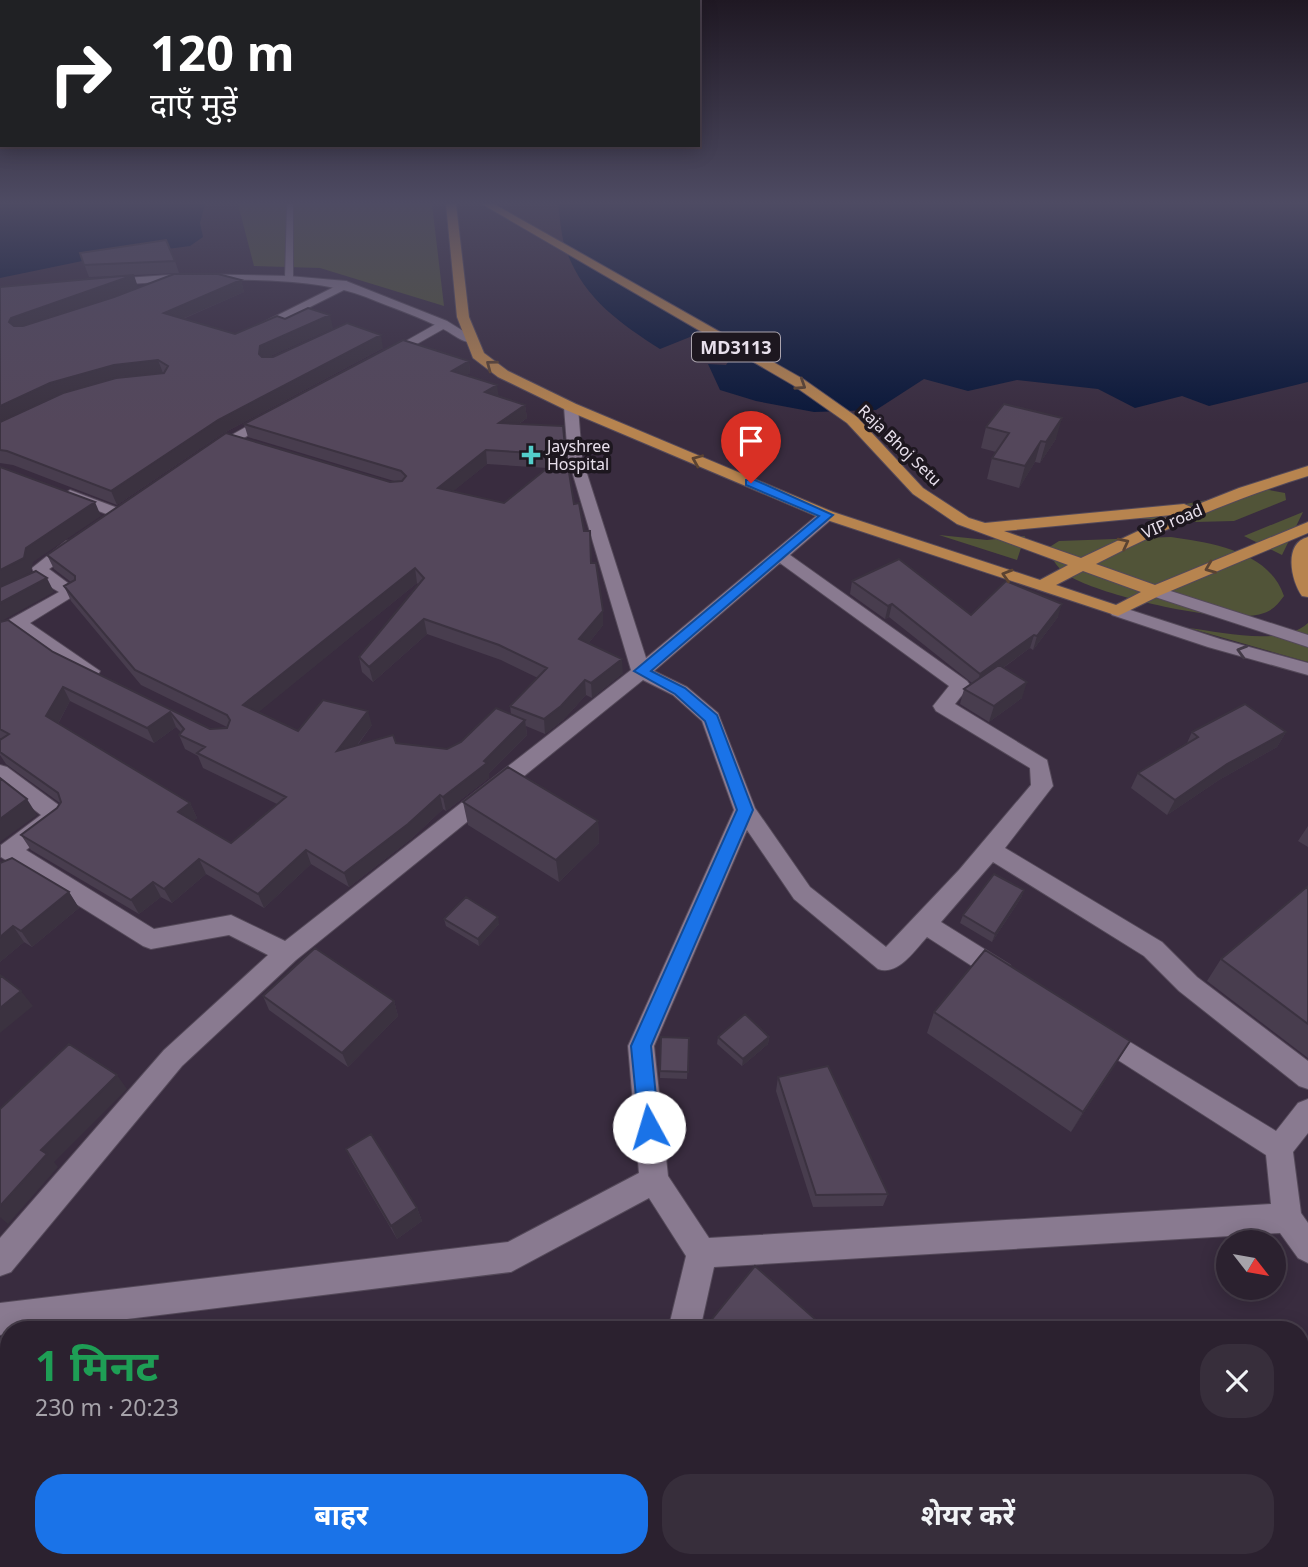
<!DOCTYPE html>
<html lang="hi">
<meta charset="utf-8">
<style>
body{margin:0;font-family:"Noto Sans","Noto Sans Devanagari",sans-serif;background:#372e3b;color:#f1f3f6;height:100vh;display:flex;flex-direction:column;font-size:26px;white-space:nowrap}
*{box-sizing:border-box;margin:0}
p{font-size:23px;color:#a6a3aa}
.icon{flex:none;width:38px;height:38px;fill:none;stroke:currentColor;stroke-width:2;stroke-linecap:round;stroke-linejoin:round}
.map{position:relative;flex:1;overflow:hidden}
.side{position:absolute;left:0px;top:1321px;width:1309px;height:247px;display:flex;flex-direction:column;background:#2b212f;border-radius:28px 28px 0 0;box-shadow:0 4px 18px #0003,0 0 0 2px #473e4b}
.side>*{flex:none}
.banner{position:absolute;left:0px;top:0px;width:700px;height:147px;box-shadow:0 4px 18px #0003,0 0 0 2px #473e4b;background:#202124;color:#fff;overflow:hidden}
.needle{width:46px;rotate:121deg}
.buttons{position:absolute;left:1216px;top:1230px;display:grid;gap:14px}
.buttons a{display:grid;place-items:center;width:70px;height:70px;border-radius:50%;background:#2b212f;box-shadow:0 4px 18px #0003,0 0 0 2px #473e4b;font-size:35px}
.pin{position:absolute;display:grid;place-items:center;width:60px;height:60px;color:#fff;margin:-72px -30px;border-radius:50% 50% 50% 0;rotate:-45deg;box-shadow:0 0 7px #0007}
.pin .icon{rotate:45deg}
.me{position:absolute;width:77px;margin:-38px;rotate:354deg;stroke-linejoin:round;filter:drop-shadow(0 0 5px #0008)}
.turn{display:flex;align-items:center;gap:24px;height:147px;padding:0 35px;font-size:32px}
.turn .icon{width:91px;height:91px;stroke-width:2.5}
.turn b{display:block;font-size:49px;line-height:60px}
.round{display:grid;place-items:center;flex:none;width:74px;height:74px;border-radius:28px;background:#372e3b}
.summary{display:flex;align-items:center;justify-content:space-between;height:119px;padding:0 35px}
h1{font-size:42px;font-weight:700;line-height:52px;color:#1e9e55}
.button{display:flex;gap:14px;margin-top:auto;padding:14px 35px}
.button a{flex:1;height:80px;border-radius:28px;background:#1a73e8;color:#fff;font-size:28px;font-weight:700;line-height:80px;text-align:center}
.button a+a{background:#372e3b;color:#f1f3f6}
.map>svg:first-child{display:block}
.green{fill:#515438}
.water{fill:#091739}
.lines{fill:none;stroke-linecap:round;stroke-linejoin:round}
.lane-casing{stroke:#544959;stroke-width:2}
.street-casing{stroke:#544959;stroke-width:2}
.secondary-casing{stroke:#544959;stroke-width:2}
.primary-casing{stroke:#544959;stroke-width:2}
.lane{fill:#897a90;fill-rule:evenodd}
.street{fill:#897a90;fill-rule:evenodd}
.secondary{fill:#897a90;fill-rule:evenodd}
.primary{fill:#b7844f;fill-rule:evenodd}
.wall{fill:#483d4e;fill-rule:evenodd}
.shaded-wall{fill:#3b3240}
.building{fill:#54475b;stroke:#3b3240;stroke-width:2;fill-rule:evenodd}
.oneway{stroke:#5b4332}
.oneway2{stroke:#433a47}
.route{fill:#1a73e8;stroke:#114b97;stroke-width:2}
.poi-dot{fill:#53cdca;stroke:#1d171f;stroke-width:2.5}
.labels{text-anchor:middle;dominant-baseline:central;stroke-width:7;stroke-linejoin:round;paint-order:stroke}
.far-street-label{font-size:16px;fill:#e8e0ec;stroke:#1d171f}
.far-poi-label{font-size:16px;fill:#e8e0ec;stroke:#1d171f;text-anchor:start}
.shield{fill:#1d171f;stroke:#aba4ae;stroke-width:2}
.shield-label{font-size:18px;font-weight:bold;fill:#e8e0ec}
</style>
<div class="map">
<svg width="1308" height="1567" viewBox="0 0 1308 1567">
<rect width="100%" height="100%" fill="#392c3f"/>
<!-- green -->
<path class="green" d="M238 204H432L444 306 320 268 254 266Z
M1264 489 1285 493 1286 500 1234 521 1195 522 1118 517Z
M1303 512 1282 555 1244 536Z
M939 535 987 540 1025 536 1017 560Z
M1171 537C1212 543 1269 551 1284 596 1278 604 1273 610 1264 613 1229 626 1103 596 1071 577 1059 570 1052 561 1048 548L1059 541Z
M1308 623V662L1189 628C1222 632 1282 647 1308 623Z"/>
<!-- water -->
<path class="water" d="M0 204H205L200 223 203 237 190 246 92 259 0 278Z
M558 204H1308V382L1209 406 1182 396 1135 408 1098 389 1017 380 968 391 924 379 876 410 814 412 756 401 720 390 708 364 726 365 732 356 720 353 731 341 705 331 660 349C618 322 582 297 565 247 561 234 560 218 558 204Z"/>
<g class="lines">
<defs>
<path id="lane" d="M287 204H293V279L289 281 285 279Z"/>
<path id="street" d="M346 281 352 285 350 287 272 326H264L262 323Z
M443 320 449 324 447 327 392 358H382L381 355Z
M571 403 578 407 582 458 646 658 821 512H833L835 515 833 518 790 555 967 681 970 685 955 704 1047 760 1053 786 1005 848 1162 942 1197 977 1308 1061V1089L1299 1086 1179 991 1144 956 993 862 941 922 1010 965 1013 972 1010 979 1001 982 992 979 927 937C914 951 898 976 878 969L794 899 747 830 654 1046 668 1176 709 1238 1271 1204 1266 1155 1093 1044 1089 1036 1093 1028 1102 1025 1276 1131 1298 1103 1308 1099V1133L1293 1152 1301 1213 1308 1223V1263L1298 1258 1280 1233 714 1267 700 1330H668L686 1256 649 1198 511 1272 37 1330H9V1333L0 1335V1303L508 1242 639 1173 628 1046 734 810 702 721 673 695 643 680 296 960 182 1066 11 1272 0 1276V1238L164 1050 268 955 229 935 151 949 143 946 1 857V845L41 815 0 783V765L7 767 64 809 67 815 64 821 26 850 154 929 231 915 285 941 631 670 568 458 564 407ZM780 563 949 686 933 706 936 711 1030 768 1031 785 959 870 886 947 810 887 755 808 718 713 687 687 654 671Z
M269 414 276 418 274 421 217 453H207L205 450Z
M70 490 123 510 125 513 117 518 64 498 62 495Z
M72 540 80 545 78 549 49 569 80 592 30 623 100 671 98 675C76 681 34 644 16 631L0 639V625L59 592 37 579 32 568 66 541Z
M1308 1364V1408L1300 1411V1367Z
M611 1559H647L646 1567H610Z
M1193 1559H1230L1226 1567H1190Z"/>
<path id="secondary" d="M184 274 289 276 346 281 447 321 476 339 474 342C464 344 454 335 445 330 421 317 392 308 366 297 300 271 180 281 109 285L103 282 109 279Z
M1155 586 1308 635V647L1149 595 1146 591Z
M1118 606 1220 639 1308 663V675L1208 647 1112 615 1109 611 1112 607Z"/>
<path id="primary" d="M446 204H456L469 317 484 353 508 371 576 404 833 512 1040 580 1068 565 957 524 913 494 847 423 793 385 482 204H494L803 379 857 417 923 488 969 518 985 523 1184 504 1191 507 1239 488 1308 466V476C1234 499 1165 528 1096 564L1155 585 1308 522V533L1161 595 1118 616 821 518 566 410 498 377 473 358 457 317ZM1172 515 1081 558 1004 531ZM1083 571 1141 592 1116 605 1056 585Z
M1308 537V597L1302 596C1291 581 1283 543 1308 537Z"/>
</defs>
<!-- lane casing -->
<use href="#lane" class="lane-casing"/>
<!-- street casing -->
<use href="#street" class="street-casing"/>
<!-- secondary casing -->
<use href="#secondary" class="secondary-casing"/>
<!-- primary casing -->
<use href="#primary" class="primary-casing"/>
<!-- lane -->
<use href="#lane" class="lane"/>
<!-- street -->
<use href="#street" class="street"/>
<!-- secondary -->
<use href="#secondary" class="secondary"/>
<!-- primary -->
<use href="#primary" class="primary"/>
</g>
<!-- wall -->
<path class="wall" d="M80 253 175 261 179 273 89 277Z
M241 280 244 292 183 319 235 334 285 319 333 328 268 357 383 348 222 434 117 505 13 465 0 463V287H138L78 309Z
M469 361 470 373 467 375 499 396 525 405 527 418 519 424 566 453 574 504 584 531 603 611V625L588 644 623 673 592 698 586 695 563 720 545 734 526 726 527 735 489 773V778L446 811 443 809 411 839 349 887 311 864 264 908 206 874 172 903 161 897 139 914 31 850 21 835 57 808 60 803 6 764 0 755V740L1 739 0 738V622L53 652 210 729 227 727 141 685 71 601 64 586 71 582 54 569 47 555 394 481 248 437 244 424ZM487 464 547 468 504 503 453 491ZM417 583 419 585 359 657 362 672 373 682 427 634 501 660 538 678 510 706 511 714 447 749 396 743 357 746 372 725 298 731 258 712ZM70 701 154 743 176 727 181 732 179 735 185 749 198 756 203 768 277 804 231 843 193 821 197 818 190 803 58 724Z
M986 427 1056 439 1040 463 1035 462 1019 488 987 479 992 458 996 452 981 448Z
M852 581 971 615 1058 617 1033 650 1030 648 1003 668 1022 698 989 722 960 704 964 689 972 683 889 617 885 619 850 594Z
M1192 732H1286L1277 747 1219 780 1167 815 1131 788 1138 773 1187 743Z
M463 802 598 821 599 843 559 882 468 825Z
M1308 826V847L1298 841Z
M0 863 69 892 79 908 32 947 24 942 0 962Z
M1308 886V1058L1207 981 1221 959Z
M1024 890 1021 898 992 942 960 923 963 915Z
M444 919 499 924 479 946 446 926Z
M263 996 394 1001 398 1016 348 1067 269 1010Z
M934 1012 1130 1041 1117 1062 1071 1132 927 1033Z
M661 1037 689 1038 687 1079 660 1078Z
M718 1037H769L768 1044 742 1066 717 1044Z
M778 1077 888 1194 883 1206 813 1207 776 1091Z
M346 1149 417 1208 422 1221 397 1239 352 1162Z
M1308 1456V1567H1257L1260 1559H1300V1461Z"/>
<!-- shaded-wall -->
<path class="shaded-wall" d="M134 275 138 287 16 331 9 322 11 318Z
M241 280 244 292 168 325 164 313Z
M330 315 333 328 264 359 259 354 260 346Z
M381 335 383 348 222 434 117 505 111 491 218 420Z
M158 360 163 373 118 377 56 396 0 422V406L50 383 114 365Z
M469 361 470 373 454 384 452 371Z
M497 385 499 398 485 392Z
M525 405 527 418 501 436 499 423Z
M1062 418 1056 439 1040 463 1046 442Z
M1041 441 1035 462 1019 488 1025 466Z
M486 450 487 464 440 502 438 488Z
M95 502 101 516 33 562 31 572 0 588V570L26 548Z
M415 568 417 583 249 720 243 705Z
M47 578 54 592 0 622V603Z
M892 604 889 617 885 619 888 606Z
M1062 604 1058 617 1033 650 1037 636Z
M603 611V625L580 654 579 639Z
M424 619 427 634 373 682 369 667Z
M1034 635 1030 648 976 687 980 674Z
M622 659 623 673 592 698 591 683Z
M585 680 586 695 563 720 545 734 544 719Z
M1027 682 1022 698 989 722 994 706Z
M63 687 70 701 54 731 46 716Z
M368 711 372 725 341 766 337 751Z
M170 712 176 727 154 743 147 728Z
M525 720 527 735 489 773V778L446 811 443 797 484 761Z
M1286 732 1277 747 1219 780 1167 815 1175 800 1227 764Z
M440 795 443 809 411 839 349 887 344 873Z
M27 799 37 815 0 842V819Z
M190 803 197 818 185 827 178 812Z
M598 821 599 843 559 882 556 860Z
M306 850 311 864 264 908 258 894Z
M199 859 206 874 172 903 164 889Z
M153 882 161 897 139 914 131 900Z
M1024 890 1021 898 992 942 995 934Z
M69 892 79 908 32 947 21 931Z
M498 917 499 924 479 946 478 939Z
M13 926 24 942 0 962V937Z
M21 991 33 1006 0 1033V1008Z
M394 1001 398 1016 348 1067 342 1053Z
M769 1037 768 1044 742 1066 743 1059Z
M1130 1041 1117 1062 1071 1132 1083 1112Z
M117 1075 127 1089 54 1162 58 1167 8 1224 0 1217V1206L41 1150Z
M417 1208 422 1221 397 1239 391 1226Z
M9 1448V1472L0 1481V1457Z
M135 1559H146L152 1567H141Z
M411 1559H430L422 1567H403Z"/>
<!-- building -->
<path class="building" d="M166 240 175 261 84 265 80 253Z
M174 274H218L241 280 164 313 235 334 277 316 285 319 308 308 330 315 260 346 259 354 262 357H273L347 323 381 335 218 420 111 491 7 451 0 450V422L63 393 116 378 164 373 168 366 158 360 114 365 50 383 0 406V287L134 275 11 318 9 322 14 326H23L114 297Z
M403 340 469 361 452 371 497 385 485 392 525 405 499 423 563 426 565 447 563 455 486 450 438 488 504 503 566 453 574 504 579 503 584 531H590L591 563H596L603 611 579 639 622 659 591 683 585 680 561 706 544 719 510 706 547 668 499 645 424 619 369 667 359 657 424 578 415 568 243 705 298 731 323 700 368 711 337 751 393 735 396 743 447 749 461 742 496 708 525 720 484 761 487 763 443 797 440 795 408 824 344 873 306 850 258 894 199 859 164 889 153 882 131 900 21 835 57 808 61 802 58 793 0 752V740L9 734 0 729V622L8 620 53 652 210 729 227 728 230 720 227 715 135 670 64 586 75 580V576L47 555 226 433 390 482 402 481 406 476 401 471 244 424ZM63 687 147 728 170 712 184 729 179 735 205 747 197 753 286 797 231 843 178 812 190 803 46 716Z
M1004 404 1062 418 1046 442 1041 441 1025 466 992 458 1009 433 986 427Z
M0 467 95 502 26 548 24 558 0 570Z
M899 559 971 615 1006 581 1062 604 1037 636 1034 635 980 674 892 604 888 606 852 581Z
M36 571 47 578 0 603V587Z
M999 665 1027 682 994 706 964 689Z
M1245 704 1286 732 1227 764 1175 800 1138 773 1198 737 1192 732Z
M508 767 598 821 556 860 463 802Z
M0 778 27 799 0 819Z
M12 858 69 892 21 931 13 926 0 937V863Z
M994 874 1024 890 995 934 963 915Z
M1308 886V1024L1221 959Z
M466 897 498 917 478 939 444 919Z
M315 948 394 1001 342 1053 263 996Z
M985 950 1130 1041 1083 1112 934 1012Z
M0 975 21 991 0 1008Z
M745 1014 769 1037 743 1059 718 1037Z
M661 1037 689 1038 688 1072 660 1071Z
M69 1044 117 1075 41 1150 47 1154 0 1206V1109Z
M828 1066 888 1194 816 1195 778 1077Z
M371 1134 417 1208 391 1226 346 1149Z
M755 1266 824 1327 821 1330H703Z
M2 1366 9 1374V1448L0 1457V1368Z
M1308 1469V1567H1269L1272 1559H1300V1488Z
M9 1554V1559H135L141 1567H0V1563Z
M272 1559H411L403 1567H276Z"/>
<!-- one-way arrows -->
<defs><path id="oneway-chevron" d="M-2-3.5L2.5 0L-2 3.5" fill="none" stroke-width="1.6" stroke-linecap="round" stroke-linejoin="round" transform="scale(1.75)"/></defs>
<g class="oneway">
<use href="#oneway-chevron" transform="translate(491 365) rotate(-143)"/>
<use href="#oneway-chevron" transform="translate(801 385) rotate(33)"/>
<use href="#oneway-chevron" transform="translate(697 460) rotate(-157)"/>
<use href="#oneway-chevron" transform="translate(1124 543) rotate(-27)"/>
<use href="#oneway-chevron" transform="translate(1210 568) rotate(158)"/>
<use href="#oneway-chevron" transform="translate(1007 575) rotate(-163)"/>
</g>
<use class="oneway2" href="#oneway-chevron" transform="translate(1242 651) rotate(-164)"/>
<!-- sky -->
<linearGradient id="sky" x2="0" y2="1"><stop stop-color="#1f1823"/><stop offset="0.48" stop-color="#4e4b63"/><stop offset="1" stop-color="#4e4b63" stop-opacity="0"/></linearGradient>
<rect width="1308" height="423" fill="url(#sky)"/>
<!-- route -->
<path class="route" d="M746 480H755L833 515 651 671 685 688 717 715 753 810 651 1046 659 1127 656 1134 649 1136 642 1134 639 1127 631 1046 737 810 705 721 675 694 634 671 819 516 746 485Z"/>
<!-- markers -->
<path class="poi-dot" d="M527.5 444.5h7v7h7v7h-7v7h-7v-7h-7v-7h7z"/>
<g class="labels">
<!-- far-street labels -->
<g class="far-street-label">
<text transform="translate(900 445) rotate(44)">Raja Bhoj Setu</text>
<text transform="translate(1172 521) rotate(-23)">VIP road</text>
</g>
<!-- far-poi labels -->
<g class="far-poi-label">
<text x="547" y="446">Jayshree<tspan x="547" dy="18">Hospital</tspan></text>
</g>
<!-- shield labels -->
<rect class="shield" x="692" y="332.5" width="88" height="29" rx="5"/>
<g class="shield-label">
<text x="736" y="347">MD3113</text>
</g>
</g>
</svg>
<div class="buttons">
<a><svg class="needle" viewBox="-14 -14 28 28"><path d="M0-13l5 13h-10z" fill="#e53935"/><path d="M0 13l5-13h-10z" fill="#a6a3aa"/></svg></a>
</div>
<div class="pin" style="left:751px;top:483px;background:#d93025"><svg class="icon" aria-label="arrive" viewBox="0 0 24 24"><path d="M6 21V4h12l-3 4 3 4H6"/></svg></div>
<svg class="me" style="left:649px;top:1127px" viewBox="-20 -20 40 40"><circle r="19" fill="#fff"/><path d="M0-13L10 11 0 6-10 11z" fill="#1a73e8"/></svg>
<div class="banner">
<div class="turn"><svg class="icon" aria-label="right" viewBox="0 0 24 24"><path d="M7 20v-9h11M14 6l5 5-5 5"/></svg><div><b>120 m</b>दाएँ मुड़ें</div></div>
</div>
<section class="side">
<div class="summary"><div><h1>1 मिनट</h1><p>230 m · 20:23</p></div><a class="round"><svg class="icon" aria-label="close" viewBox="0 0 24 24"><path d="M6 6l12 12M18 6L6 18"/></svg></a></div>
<div class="button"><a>बाहर</a><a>शेयर करें</a></div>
</section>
</div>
